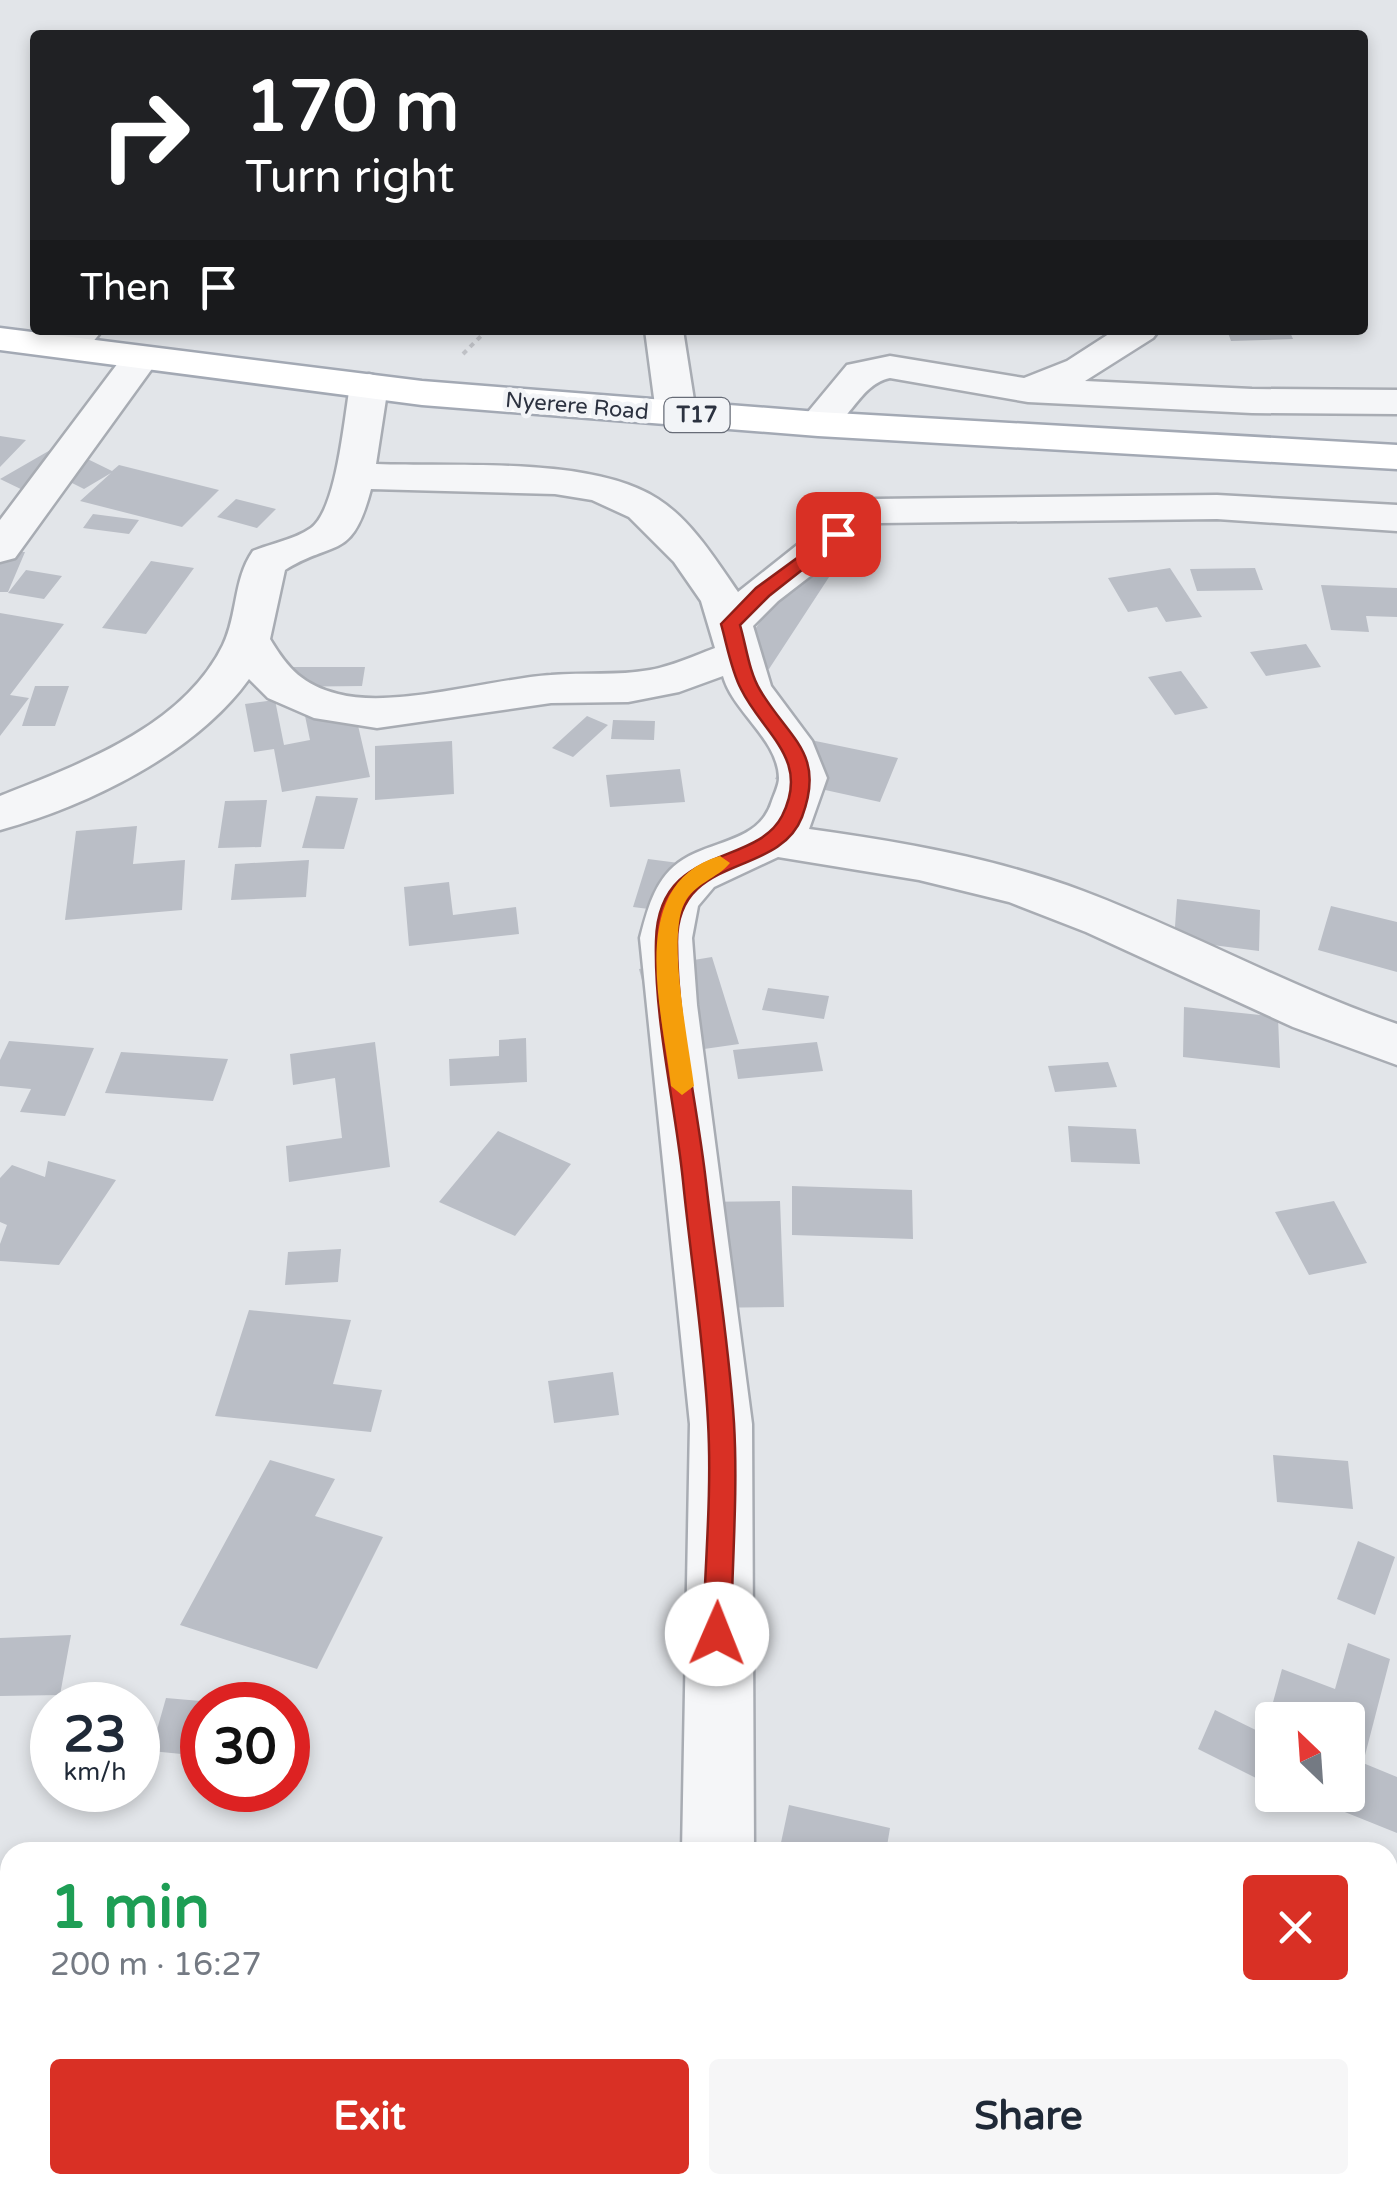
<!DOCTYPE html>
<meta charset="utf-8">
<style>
body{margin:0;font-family:"Varela Round",sans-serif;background:#f6f6f7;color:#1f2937;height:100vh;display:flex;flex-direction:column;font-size:38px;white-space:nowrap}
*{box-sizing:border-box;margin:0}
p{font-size:32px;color:#747a83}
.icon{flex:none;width:55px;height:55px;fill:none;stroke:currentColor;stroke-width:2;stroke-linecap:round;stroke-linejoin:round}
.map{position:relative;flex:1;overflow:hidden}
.details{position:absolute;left:0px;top:1842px;width:1398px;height:352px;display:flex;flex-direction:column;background:#fff;border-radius:30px 30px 0 0;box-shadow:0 5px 15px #0003}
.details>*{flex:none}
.top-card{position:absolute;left:30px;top:30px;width:1338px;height:305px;border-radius:10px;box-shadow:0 5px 15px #0003;background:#202124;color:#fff;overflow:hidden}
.needle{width:65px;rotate:335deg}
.buttons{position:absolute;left:1255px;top:1702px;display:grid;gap:20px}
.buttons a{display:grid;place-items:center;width:110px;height:110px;border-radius:10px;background:#fff;box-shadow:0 5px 15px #0003;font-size:50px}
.speed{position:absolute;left:30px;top:1682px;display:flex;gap:20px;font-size:50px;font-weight:700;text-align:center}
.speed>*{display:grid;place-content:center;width:130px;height:130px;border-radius:50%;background:#fff;box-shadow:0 5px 15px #0003;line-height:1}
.speed small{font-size:25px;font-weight:400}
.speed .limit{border:15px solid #d22;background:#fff;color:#111}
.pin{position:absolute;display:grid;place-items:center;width:85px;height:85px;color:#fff;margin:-42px;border-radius:20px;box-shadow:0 5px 15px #0006}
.me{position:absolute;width:110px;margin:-55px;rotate:1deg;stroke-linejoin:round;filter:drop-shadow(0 0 8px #0008)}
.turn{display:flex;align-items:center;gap:35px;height:210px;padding:0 50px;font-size:45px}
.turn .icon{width:130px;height:130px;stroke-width:2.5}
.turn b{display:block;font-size:70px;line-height:85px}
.then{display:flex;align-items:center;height:95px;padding:0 50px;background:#0003;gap:20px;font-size:38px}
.round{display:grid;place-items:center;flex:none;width:105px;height:105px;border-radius:10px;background:#f6f6f7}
.overview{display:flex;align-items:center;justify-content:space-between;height:170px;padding:0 50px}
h1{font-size:60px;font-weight:700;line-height:75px;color:#1e9e55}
.primary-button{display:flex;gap:20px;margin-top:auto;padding:20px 50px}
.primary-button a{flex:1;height:115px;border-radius:10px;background:#d93025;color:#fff;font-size:40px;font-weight:700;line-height:115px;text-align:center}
.primary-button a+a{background:#f6f6f7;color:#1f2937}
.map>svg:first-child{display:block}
.building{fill:#babec6}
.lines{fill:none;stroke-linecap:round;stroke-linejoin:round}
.minor-casing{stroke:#a8acb3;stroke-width:5}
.major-casing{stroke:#a3a9b4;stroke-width:5}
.path{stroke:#c1c3c8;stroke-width:4;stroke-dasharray:5 5;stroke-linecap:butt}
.minor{fill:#f5f6f8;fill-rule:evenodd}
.major{fill:#fff;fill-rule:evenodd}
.route{fill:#d93025;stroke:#8d1f18;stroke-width:2.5}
.slow{fill:#f59e0b}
.labels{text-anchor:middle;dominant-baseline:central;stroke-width:9;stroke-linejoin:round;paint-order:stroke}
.far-street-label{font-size:22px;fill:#2c3240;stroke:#f2f4f7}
.shield{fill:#f2f4f7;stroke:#676c77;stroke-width:2.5}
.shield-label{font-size:22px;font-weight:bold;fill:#2c3240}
</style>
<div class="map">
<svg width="1397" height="2194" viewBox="0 0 1397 2194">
<rect width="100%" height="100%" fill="#e2e5e9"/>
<!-- building -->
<path class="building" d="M1227 330H1289L1293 339 1231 341Z
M0 436 26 440 0 467Z
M59 445 112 471 119 465 219 490 182 527 80 501 111 473 84 489 58 476 29 493 0 479Z
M236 499 276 509 257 528 217 517Z
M93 514 139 520 129 534 83 528Z
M0 552H25L8 592H0Z
M151 561 194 568 146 634 102 628Z
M800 563 833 571 769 669 734 660Z
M1170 568 1202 617 1166 622 1157 607 1128 612 1108 578Z
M1255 568 1263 590 1197 591 1190 569Z
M26 570 62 576 44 599 8 593Z
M1321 585 1397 588V617L1366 616 1369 632 1331 630Z
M0 613 64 624 10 695 29 698 0 736Z
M1306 644 1321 667 1266 676 1250 652Z
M281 667H365L362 686 276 687Z
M1181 671 1208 708 1175 715 1148 677Z
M35 686H69L55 726H22Z
M275 700 284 745 310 740 304 711 353 704 370 777 282 792 274 749 254 752 245 704Z
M587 716 608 725 573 757 552 748Z
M613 720 655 721 654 740 611 739Z
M796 737 898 758 880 802 775 779Z
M452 741 454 794 375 800V746Z
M680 769 685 802 610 807 606 775Z
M316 796 358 798 344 849 302 848Z
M267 800 261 847 218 848 225 801Z
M137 826 133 864 185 860 182 910 65 920 76 831Z
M648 859 702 866 688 914 633 907Z
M309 860 306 897 231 900 235 864Z
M449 882 453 915 516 907 519 934 409 946 404 887Z
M1177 899 1260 910 1259 951 1174 940Z
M1331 906 1397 922V972L1318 950Z
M712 957 739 1044 662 1055 639 969Z
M768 988 829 996 824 1019 762 1010Z
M1184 1007 1278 1017 1280 1068 1183 1057Z
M526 1038 527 1082 450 1086 449 1059 499 1056V1040Z
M9 1041 94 1048 65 1116 20 1112 31 1089 0 1086V1060Z
M375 1042 390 1167 289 1182 286 1146 342 1138 335 1078 293 1085 290 1054Z
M817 1042 823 1071 738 1079 733 1050Z
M121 1052 228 1059 213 1101 105 1093Z
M1108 1062 1117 1087 1055 1092 1048 1066Z
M1068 1126 1136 1129 1140 1164 1071 1162Z
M498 1131 571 1164 515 1236 439 1202Z
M48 1161 116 1180 59 1265 0 1261V1244L7 1225 0 1222V1178L12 1165 45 1177Z
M792 1186 912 1190 913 1239 792 1235Z
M780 1201 784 1307 692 1308 691 1202Z
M1334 1201 1367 1263 1309 1275 1275 1212Z
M341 1249 338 1282 285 1285 288 1252Z
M249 1310 351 1320 333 1384 382 1390 371 1432 215 1416Z
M613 1372 619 1415 554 1423 548 1381Z
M1273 1455 1348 1461 1353 1509 1277 1502Z
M270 1460 335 1479 315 1516 383 1537 317 1669 180 1625Z
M1358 1541 1395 1557 1375 1615 1337 1599Z
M71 1635 60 1695 0 1696V1638Z
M1348 1643 1390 1659 1363 1763 1397 1777V1833L1310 1798 1311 1795H1348V1720L1269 1717 1282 1669 1335 1689Z
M166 1698 212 1702 202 1705V1756L151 1751Z
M1215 1710 1272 1738V1786L1198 1749Z
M789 1805 890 1828 886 1852H779Z"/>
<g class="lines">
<defs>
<path id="minor" d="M61 330H102C89 349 75 361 52 355L46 347Z
M645 330H683L696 413 690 421 676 425 662 421 656 413Z
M1115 330H1159L1153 338 1085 381 1252 389 1397 390V414L1252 413 1028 402 890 378C852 386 847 443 804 432L798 424 847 365 890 356 1024 378 1067 361Z
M140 348 153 351 159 359 15 558 0 562V520L127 351Z
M369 374 383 378 388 386 376 464C455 467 592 456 658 499 691 520 716 560 738 592L845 507 875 499 1217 495 1397 505V531L1217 519 879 523 778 601 753 626 771 686 812 741 827 778 809 829C902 842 995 858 1083 891 1189 931 1289 987 1397 1024V1065L1293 1027 1086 932 1009 902 919 880 778 857 714 887 698 906 692 938 697 1005 752 1424 754 1852H682L690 1424 640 938C647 911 654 881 678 863 710 839 759 844 772 801 774 795 779 785 779 778 778 739 733 712 723 676L679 692 628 702 551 703 377 728 314 718 268 698 249 679C195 754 87 806 0 830V796C80 764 183 727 223 645 238 614 233 580 253 551 272 543 294 540 311 528 337 509 344 418 350 386L355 378ZM371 489 555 494 592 500 629 517 674 562 701 601 715 648C694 656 672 666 650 670 617 676 584 672 551 675 490 679 395 709 338 694 303 685 288 669 270 639L285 570C334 539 352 562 371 489Z
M633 2185H713L710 2194H630Z"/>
<path id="major" d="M0 328 422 381 818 412 1397 445V469L818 436 422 405 0 350Z"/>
</defs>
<!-- minor casing -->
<use href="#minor" class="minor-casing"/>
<!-- major casing -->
<use href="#major" class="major-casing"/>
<!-- path -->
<path class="path" d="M463 354 487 330"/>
<!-- minor -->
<use href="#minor" class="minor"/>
<!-- major -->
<use href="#major" class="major"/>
</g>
<!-- route -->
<path class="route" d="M838 528 846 534 844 537 769 596 740 625C746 645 749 672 760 690 789 739 826 753 802 817 778 879 677 852 677 942 677 1022 697 1102 706 1182 715 1262 729 1342 734 1423 738 1492 732 1564 731 1634L727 1644 717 1647 707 1644 703 1634C705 1564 712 1492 708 1422 704 1342 691 1261 683 1181 675 1102 654 1021 656 941 658 843 755 868 782 816 811 759 763 734 741 689 731 670 727 645 721 624L756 588Z"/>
<!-- slow -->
<path class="slow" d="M720 856 730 863C717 879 694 883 684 904 667 939 689 1045 694 1086L682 1095 671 1086C663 1013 624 884 720 856Z"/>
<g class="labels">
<!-- far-street labels -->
<g class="far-street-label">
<text transform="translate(577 406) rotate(5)">Nyerere Road</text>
</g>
<!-- shield labels -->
<rect class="shield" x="664.5" y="398" width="65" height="34" rx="8"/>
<g class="shield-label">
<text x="697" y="415">T17</text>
</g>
</g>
</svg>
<div class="buttons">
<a><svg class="needle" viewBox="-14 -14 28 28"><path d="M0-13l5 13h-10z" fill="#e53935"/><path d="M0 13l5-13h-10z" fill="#747a83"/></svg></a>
</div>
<div class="speed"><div>23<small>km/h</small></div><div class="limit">30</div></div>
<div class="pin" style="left:838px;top:534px;background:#d93025"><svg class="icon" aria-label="arrive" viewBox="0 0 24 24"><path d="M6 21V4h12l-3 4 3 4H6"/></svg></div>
<svg class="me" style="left:717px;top:1634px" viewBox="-20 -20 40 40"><circle r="19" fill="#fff"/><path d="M0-13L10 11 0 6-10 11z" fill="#d93025"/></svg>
<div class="top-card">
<div class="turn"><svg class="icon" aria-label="right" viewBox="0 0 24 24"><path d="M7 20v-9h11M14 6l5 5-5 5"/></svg><div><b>170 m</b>Turn right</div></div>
<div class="then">Then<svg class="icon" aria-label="arrive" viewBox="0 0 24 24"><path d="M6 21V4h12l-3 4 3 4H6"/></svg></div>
</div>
<section class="details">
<div class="overview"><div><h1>1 min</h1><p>200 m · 16:27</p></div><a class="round" style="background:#d93025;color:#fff"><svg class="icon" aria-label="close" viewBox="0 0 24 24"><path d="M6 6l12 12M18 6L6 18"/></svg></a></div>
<div class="primary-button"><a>Exit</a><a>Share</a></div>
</section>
</div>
